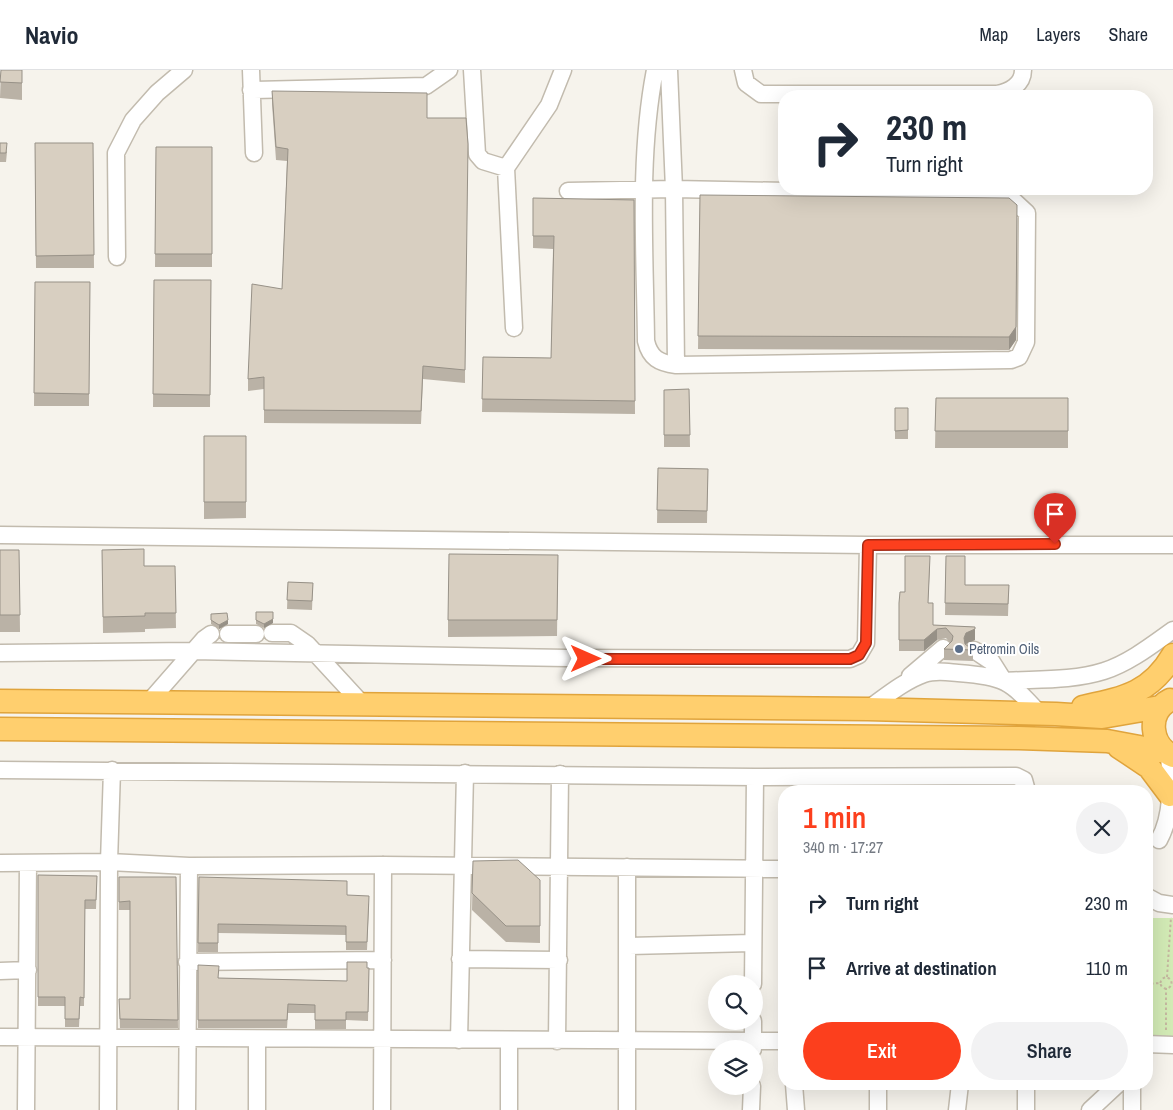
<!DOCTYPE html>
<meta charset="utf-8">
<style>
body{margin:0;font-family:"Archivo Narrow",sans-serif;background:#f2f2f3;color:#1f2937;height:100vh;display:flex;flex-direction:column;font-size:19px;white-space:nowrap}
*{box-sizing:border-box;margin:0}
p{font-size:16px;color:#747a83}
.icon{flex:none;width:28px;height:28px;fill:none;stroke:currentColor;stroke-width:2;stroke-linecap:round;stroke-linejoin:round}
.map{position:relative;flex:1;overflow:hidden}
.details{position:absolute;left:778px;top:715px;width:375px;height:305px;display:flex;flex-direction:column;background:#fff;border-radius:20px;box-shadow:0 5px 20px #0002}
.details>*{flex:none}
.hud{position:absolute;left:778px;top:20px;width:375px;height:105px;border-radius:20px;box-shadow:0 5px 20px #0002;background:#fff;color:#1f2937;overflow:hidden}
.controls{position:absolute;left:708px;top:905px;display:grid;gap:10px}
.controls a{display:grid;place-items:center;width:55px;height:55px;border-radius:50%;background:#fff;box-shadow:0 5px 20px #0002;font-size:25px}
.pin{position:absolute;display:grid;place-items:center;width:42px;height:42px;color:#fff;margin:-51px -21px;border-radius:50% 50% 50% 0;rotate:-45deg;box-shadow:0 0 5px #0007}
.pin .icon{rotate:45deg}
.me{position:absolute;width:55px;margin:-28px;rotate:90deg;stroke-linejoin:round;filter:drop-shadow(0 0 4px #0008)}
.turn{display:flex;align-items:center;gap:18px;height:105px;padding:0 25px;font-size:22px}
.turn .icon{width:65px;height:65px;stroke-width:2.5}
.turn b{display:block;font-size:35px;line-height:42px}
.round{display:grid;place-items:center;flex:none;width:52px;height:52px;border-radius:26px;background:#f2f2f3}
.head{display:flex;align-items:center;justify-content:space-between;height:85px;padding:0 25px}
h1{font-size:30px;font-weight:600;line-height:38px;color:#fc3f1d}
.button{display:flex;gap:10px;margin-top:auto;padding:10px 25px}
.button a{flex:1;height:58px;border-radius:30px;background:#fc3f1d;color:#fff;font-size:20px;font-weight:600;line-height:58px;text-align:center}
.button a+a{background:#f2f2f3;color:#1f2937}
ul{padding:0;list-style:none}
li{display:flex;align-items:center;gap:15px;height:65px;padding:0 25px}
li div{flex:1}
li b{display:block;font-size:19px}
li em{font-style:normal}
header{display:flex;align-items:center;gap:30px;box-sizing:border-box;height:70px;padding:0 25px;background:#fff;border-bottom:1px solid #e0e1e3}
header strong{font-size:24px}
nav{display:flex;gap:28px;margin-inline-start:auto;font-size:18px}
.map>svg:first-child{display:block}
.green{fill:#d2eab5}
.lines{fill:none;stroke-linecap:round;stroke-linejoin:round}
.minor-casing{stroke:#c2bbae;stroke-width:19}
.highway-casing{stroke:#e0a43c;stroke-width:25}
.path{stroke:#c4b79f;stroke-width:2;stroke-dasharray:2.5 2.5;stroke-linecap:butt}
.minor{stroke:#fff;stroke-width:16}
.highway{stroke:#ffcf6e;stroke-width:22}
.wall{fill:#bab2a6}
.shaded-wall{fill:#979187}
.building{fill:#d8cfc1;stroke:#979187}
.route-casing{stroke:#a42913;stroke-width:12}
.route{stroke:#fc3f1d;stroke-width:9}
.service-dot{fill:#5c6f8a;stroke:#fff;stroke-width:2}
.labels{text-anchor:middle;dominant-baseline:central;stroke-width:4;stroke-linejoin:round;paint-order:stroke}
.service-label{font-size:14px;fill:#4e5e75;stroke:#fff;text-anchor:start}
</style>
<header>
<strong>Navio</strong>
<nav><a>Map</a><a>Layers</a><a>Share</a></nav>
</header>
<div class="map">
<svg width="1173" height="1040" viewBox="0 0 1173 1040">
<rect width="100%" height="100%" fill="#f6f3ec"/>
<!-- green -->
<path class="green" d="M1146 848H1173V966H1146Z"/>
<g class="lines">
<defs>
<path id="minor" d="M251 0 254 83
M472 0 477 84 483 91 506 98
M669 0 674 119 676 295
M743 0 746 13 761 24H997C1009 22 1023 15 1023 0
M251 20 426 16 449 0
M568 121 674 119 999 125 1013 130 1027 143 1026 272 1019 287 1011 290 676 295C659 293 650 288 646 271 645 183 638 87 655 0
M117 187 116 83 133 50 157 23 184 0
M514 258 506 98 549 35 563 0
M0 465 868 475H1173
M272 563H291L307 574 364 636
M228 564H256
M974 580 992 592 1004 611C1036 609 1073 611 1104 601 1129 593 1152 575 1173 560
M0 583 193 581 567 588 850 589 859 585 866 573 868 475
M910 606 943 578
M149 632 204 569 211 564
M868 639C885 627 904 611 924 604 935 600 946 602 958 603 1005 607 1009 610 1040 644
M0 700 755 707 1016 706 1024 710 1027 721
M1159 770C1173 745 1171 713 1169 685
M0 793 109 792 189 796 383 795 784 799
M1146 826 1159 833 1173 835
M629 876 752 873
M460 889 559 890
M187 892 383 890
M0 901 28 900
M753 914 755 707
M0 967 784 971
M459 970 465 703
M509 971V1040
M557 971 560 704
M1146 974 1173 975
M753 979V951
M794 1014 796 1040
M26 1040 28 793
M108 1040 109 792 112 700
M187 1040 189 796
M257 1040V970
M382 1040 383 795
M627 1040V797
M751 1040 752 1016
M878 1040V1014
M957 1040 960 1014
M1026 1040V1014
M1090 1040 1118 1014
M1132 1040V1014"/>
<path id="highway" d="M1170 630C1146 642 1150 676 1173 686
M0 631 868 639 1056 644 1102 647 1160 637
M1083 637C1124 628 1151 623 1173 585
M0 659 1019 668 1107 671 1166 682
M1119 677 1149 697 1170 725"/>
</defs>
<!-- minor casing -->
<use href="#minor" class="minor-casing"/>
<!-- highway casing -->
<use href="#highway" class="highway-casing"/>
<!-- path -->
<path class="path" d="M1167 907 1171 847
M1160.5 913a5.5 5.5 0 1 1 11 0a5.5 5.5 0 1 1-11 0Z
M1146 914 1161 913
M1166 960V918"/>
<!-- minor -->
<use href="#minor" class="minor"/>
<!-- highway -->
<use href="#highway" class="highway"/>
</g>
<!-- wall -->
<path class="wall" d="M1 0 22 13V30L0 28Z
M272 21 427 48H466L465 313 423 309 421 354 264 353V319L248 321V309L282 219 287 91 276 90 272 34Z
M0 73 7 82 6 92H0Z
M35 73H93L94 198H36Z
M156 77H212V197H155Z
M700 125 1016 270 1009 280 698 279Z
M533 128 634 130 635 344 482 342 483 287 551 288 553 179 533 178Z
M154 210H211L210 337H153Z
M35 212H90L89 336H34Z
M689 319 690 377H664V320Z
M936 328H1068V378H935Z
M895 338H908V369H895Z
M204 366H246V448L204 449Z
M658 398 708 399 707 453H657Z
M0 480H19L20 562H0Z
M102 480 144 496H175L176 558 145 559V562L103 563Z
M558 485 557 566 448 567V550Z
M946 486 965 515H1009L1008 546 945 545Z
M930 497 928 533 933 555 975 557V570L966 574 973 580V591L944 590V579L950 573 946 568 937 570 924 581H899V533L905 522Z
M288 512 313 513 312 540 287 539Z
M256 542H273V553L264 558 256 554Z
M211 544 228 554 219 559 211 554Z
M473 791 540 810V873L506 872 472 840Z
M38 805 97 806 96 839H85L84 936H80L79 957H65V936H38Z
M119 807H176L178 958H120L119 929H130V840H119Z
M199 807 347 825 369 834 367 880H346V865L218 863V882H198Z
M198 895 219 908 347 911 367 898H369L368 951 346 950V959H315V943H288L287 958H198Z"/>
<!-- shaded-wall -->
<path class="shaded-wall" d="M1017 135 1016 270 1009 280V267Z
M273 549V553L264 558V554Z
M228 550V554L219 559V555Z
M937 559V570L924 581V570Z
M975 559V570L966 574 964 579V568L966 563Z"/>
<!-- building -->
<path class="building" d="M1 0H22V13L0 12Z
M272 21 427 23V48H466L468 74 465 300 423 296 421 341 264 340V307L248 309 252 214 282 219 288 79 276 77Z
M0 73H7L6 83H0Z
M35 73H93L94 185 36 186Z
M156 77H212V184H155Z
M700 125 1009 128 1017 135 1016 257 1009 267 698 266Z
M533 128 634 130 635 331 482 329 483 287 551 288 554 166H533Z
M154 210H211L210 325 153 324Z
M35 212H90L89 324 34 323Z
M689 319 690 365H664V320Z
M936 328H1068V361H935Z
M895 338H908V360L895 361Z
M204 366H246V432H204Z
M658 398 708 399 707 441 657 440Z
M144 479V496H175L176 543H145V546L103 547 102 480Z
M0 480H19L20 545H0Z
M449 484 558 485 557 550H448Z
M905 486H930L928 533H933V555L975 557V559L966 563 964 568 965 574 973 580 944 579 952 571 953 566 946 558 937 559 924 570H899V533L900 522H905Z
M946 486H965V515H1009L1008 534 945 533Z
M288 512 313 513 312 531 287 530Z
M256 542H273V549L264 554 256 550Z
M227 543 228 550 219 555 211 550V544Z
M518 790 540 810V856H506L472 823 473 791Z
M38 805 97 806 96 830H85L84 928 80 927 79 949H65V927H38Z
M119 807H176L178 950 120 949 119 929H130V831L119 832Z
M199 807 347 811V825L369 826 367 872H346V856L218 854V873H198Z
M347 892H367V898H369L368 942H346V950H315V935L288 934 287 950H198V895L219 896 218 908 347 911Z"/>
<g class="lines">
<defs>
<path id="route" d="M586 589H850L859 585 866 573 868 475 1055 474"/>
</defs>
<!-- route casing -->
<use href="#route" class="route-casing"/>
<!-- route -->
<use href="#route" class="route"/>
</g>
<!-- markers -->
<circle class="service-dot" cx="959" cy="579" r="5"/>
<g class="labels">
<!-- service labels -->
<g class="service-label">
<text x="969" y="579">Petromin Oils</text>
</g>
</g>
</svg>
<div class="controls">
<a><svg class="icon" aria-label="search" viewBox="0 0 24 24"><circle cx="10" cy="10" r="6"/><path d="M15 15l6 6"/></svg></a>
<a><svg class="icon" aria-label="layers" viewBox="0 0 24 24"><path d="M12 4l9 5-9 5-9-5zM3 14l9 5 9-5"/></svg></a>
</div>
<div class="pin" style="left:1055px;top:474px;background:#d93025"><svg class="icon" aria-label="arrive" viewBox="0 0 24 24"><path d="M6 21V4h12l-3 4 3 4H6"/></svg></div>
<svg class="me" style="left:586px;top:589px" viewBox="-20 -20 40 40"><path d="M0-17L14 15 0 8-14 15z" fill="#fc3f1d" stroke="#fff" stroke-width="4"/></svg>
<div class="hud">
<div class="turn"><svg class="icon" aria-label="right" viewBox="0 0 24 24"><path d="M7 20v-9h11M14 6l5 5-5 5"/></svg><div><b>230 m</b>Turn right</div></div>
</div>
<section class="details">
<div class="head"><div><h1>1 min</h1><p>340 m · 17:27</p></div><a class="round"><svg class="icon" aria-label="close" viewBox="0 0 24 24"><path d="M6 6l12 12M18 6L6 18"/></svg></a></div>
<ul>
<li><svg class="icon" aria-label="right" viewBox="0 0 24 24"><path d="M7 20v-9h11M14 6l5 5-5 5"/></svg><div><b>Turn right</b></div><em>230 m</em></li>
<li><svg class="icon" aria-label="arrive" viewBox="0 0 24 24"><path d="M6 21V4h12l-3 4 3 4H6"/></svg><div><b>Arrive at destination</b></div><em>110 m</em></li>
</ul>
<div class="button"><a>Exit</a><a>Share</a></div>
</section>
</div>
